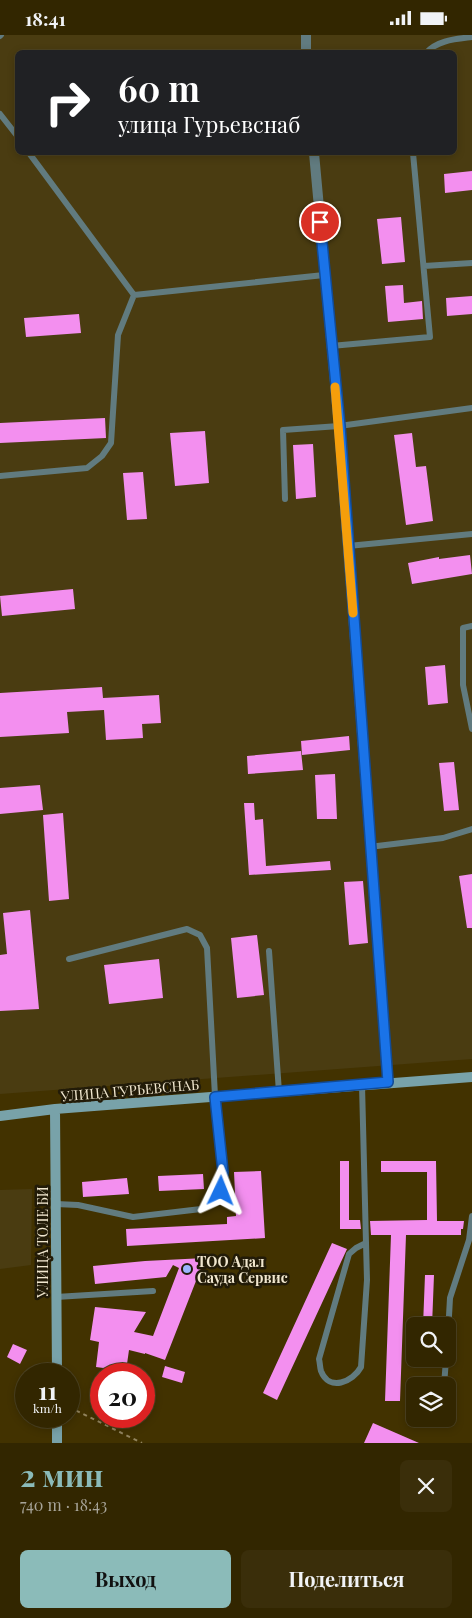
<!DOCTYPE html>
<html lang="ru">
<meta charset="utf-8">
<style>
body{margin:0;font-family:"Playfair Display",serif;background:#3a2e0a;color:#f1f3f6;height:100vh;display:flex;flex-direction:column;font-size:19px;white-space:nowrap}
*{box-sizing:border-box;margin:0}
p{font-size:16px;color:#a8a599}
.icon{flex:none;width:28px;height:28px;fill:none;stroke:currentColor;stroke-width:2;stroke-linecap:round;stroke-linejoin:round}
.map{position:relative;height:1408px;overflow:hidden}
.side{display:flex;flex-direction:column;background:#322600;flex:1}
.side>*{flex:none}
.top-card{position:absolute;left:15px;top:15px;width:442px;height:105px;border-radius:8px;box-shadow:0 2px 8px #0003,0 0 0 1px #4d4322;background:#202124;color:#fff;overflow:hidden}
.controls{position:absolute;left:406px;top:1282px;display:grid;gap:10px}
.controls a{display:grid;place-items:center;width:50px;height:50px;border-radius:8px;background:#322600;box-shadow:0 2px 8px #0003,0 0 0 1px #4d4322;font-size:25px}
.speed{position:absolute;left:15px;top:1328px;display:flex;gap:10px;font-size:25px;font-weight:700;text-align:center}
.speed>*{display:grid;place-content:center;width:65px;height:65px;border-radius:50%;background:#322600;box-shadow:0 2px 8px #0003,0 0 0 1px #4d4322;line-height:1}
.speed small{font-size:12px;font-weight:400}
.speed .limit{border:8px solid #d22;background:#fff;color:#111}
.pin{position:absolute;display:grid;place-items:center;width:42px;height:42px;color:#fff;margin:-21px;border:2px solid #fff;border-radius:50%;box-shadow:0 1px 5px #0007}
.me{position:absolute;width:55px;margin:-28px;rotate:2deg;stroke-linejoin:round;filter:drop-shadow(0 0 4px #0008)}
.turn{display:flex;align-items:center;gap:18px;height:105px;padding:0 20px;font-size:22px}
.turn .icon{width:65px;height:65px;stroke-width:2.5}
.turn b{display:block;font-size:35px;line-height:42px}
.round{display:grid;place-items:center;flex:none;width:52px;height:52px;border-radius:8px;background:#3a2e0a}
.headline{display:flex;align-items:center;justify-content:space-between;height:85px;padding:0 20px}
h1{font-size:30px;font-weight:700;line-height:38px;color:#8bbbb9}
.cta{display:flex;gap:10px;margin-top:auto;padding:10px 20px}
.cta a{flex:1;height:58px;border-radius:8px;background:#8bbbb9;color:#111;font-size:20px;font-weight:700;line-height:58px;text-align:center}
.cta a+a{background:#3a2e0a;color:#f1f3f6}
.status{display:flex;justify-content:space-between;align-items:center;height:35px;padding:0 25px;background:#322600;direction:ltr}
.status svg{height:14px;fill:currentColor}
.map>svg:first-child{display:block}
.built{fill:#4a3c11;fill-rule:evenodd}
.building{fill:#f38fef}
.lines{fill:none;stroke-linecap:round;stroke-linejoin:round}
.path{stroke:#92845e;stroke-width:2;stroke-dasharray:4 4;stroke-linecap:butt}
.lane{stroke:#617b7f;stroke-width:6}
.street{stroke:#617b7f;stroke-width:10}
.secondary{stroke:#78a2a9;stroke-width:10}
.route-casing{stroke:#114b97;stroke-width:12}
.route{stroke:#1a73e8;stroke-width:9}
.slow{stroke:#f59e0b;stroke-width:9}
.poi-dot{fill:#9bb5fd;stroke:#221b08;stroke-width:2}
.labels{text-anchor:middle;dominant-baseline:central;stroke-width:5;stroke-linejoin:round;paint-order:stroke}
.street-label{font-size:14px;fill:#f1e7cf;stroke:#221b08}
.poi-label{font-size:14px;font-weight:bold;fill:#f1e7cf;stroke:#221b08;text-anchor:start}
</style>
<div class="status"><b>18:41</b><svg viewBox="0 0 49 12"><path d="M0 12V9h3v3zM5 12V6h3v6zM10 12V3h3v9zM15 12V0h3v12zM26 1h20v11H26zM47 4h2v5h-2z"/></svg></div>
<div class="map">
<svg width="472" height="1408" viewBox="0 0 472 1408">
<rect width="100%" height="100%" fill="#423200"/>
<!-- built -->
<path class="built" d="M0 0H472V1024L0 1059ZM18 18H455V118H18Z
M32 1154 31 1230 0 1234V1155Z"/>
<!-- building -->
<path class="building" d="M472 136V155L445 158 444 139Z
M401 182 405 227 382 229 377 184Z
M403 250 404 268 422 266 423 284 388 287 385 251Z
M472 261V279L447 281 446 263Z
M79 279 81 298 26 302 24 283Z
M105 383 106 403 0 408V388Z
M205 396 209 448 175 451 170 398Z
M412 398 416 432 426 431 433 486 406 490 394 400Z
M313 409 316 462 296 464 293 410Z
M143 437 147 484 127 485 123 438Z
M470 520 472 539 412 549 408 528 439 522V524Z
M73 554 75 574 2 581 0 561Z
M445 630 448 668 428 670 425 632Z
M102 652 103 663 159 660 161 688 142 689 143 703 106 705 104 675 67 677 69 698 0 702V658Z
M349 701 350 715 302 720 301 706Z
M301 716 303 735 248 739 247 721Z
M454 727 459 775 444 776 439 728Z
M335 739 337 784H317L315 740Z
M40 750 43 775 0 779V753Z
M244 768H254L255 785 263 784 266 831 330 826 331 835 249 840Z
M63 778 69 864 49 866 43 780Z
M472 839V893H467L459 841Z
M363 846 368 908 349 910 344 847Z
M30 875 39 974 0 976V920L7 919 3 878Z
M257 900 264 960 237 963 231 903Z
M159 924 163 963 109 969 104 930Z
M340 1126H349V1185H360L361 1194H340Z
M381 1126H436L437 1186H464L463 1194H461V1200H406L400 1366H385L391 1200H371L370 1186 427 1185V1137H381Z
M261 1136 265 1203 127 1211 126 1194 227 1189V1182L236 1181 234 1137Z
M203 1139 204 1154 159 1156 158 1141Z
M127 1143 129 1159 83 1162 82 1147Z
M332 1208 347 1214 277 1365 263 1358Z
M205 1223 165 1325 145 1318V1319L129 1315 126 1336 96 1332 99 1307 90 1305 95 1272 146 1277 134 1297 153 1301 179 1233 173 1230 166 1242 95 1249 93 1231 145 1226Z
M425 1240H434L432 1291H423Z
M13 1309 27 1315 20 1329 7 1322Z
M165 1331 185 1337 182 1348 162 1342Z
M373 1388 419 1408H364Z"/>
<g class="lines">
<!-- path -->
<path class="path" d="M69 1372 142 1408"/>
<!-- lane -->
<path class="lane" d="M0 1 1 0
M426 18C437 5 456 4 472 2
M0 79 18 102
M29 118 134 260
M424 231 472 228
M331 311 430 302 413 118
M0 441 87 433 102 421 111 408 118 300 134 260 324 240
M285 464 283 395 339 391 472 373
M348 511 472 499
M472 591 463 593V650L472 694
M369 812 443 803 472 794
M269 916 279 1057
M362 1050 366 1208 356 1213 349 1219 319 1324C320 1328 320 1333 321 1336 329 1357 353 1347 361 1332L367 1245 366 1208
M56 1169 78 1170 133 1182 201 1174 214 1168 221 1156 223 1137 215 1061 207 913 200 900 187 894 69 924
M56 1262 153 1256
M448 1299 450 1263 469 1205 472 1181
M444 1351 446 1324"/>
<!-- street -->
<path class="street" d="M306 18V0
M314 118 339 391 388 1047"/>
<!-- secondary -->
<path class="secondary" d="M55 1074 57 1339
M0 1081 55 1074 472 1042
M57 1381V1408"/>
</g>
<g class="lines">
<defs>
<path id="route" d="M221 1156 223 1137 215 1062 388 1047 340 391 320 187"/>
</defs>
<!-- route casing -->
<use href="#route" class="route-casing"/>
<!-- route -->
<use href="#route" class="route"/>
<!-- slow -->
<path class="slow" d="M335 352 353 578"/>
</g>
<!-- markers -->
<circle class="poi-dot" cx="187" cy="1234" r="5"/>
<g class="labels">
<!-- street labels -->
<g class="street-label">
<text transform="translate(130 1055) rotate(-5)">УЛИЦА ГУРЬЕВСНАБ</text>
<text transform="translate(42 1207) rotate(-90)">УЛИЦА ТОЛЕ БИ</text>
</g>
<!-- poi labels -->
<g class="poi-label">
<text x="197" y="1226">ТОО Адал<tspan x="197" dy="16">Сауда Сервис</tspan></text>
</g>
</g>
</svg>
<div class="controls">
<a><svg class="icon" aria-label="search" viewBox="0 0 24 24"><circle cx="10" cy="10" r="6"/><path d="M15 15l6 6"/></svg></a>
<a><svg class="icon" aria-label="layers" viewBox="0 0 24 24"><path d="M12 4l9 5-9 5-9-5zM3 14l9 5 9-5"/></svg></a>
</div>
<div class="speed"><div>11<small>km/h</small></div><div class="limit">20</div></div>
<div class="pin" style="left:320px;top:187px;background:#d93025"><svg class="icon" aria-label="arrive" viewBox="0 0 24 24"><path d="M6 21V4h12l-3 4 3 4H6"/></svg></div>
<svg class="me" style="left:221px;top:1156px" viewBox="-20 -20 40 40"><path d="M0-17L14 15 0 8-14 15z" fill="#1a73e8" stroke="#fff" stroke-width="4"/></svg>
<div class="top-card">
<div class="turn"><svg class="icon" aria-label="right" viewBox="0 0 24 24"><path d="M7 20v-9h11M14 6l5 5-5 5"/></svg><div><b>60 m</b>улица Гурьевснаб</div></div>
</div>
</div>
<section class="side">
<div class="headline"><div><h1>2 мин</h1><p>740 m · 18:43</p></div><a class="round"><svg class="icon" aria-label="close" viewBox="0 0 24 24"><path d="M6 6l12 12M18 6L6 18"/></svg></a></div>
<div class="cta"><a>Выход</a><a>Поделиться</a></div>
</section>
